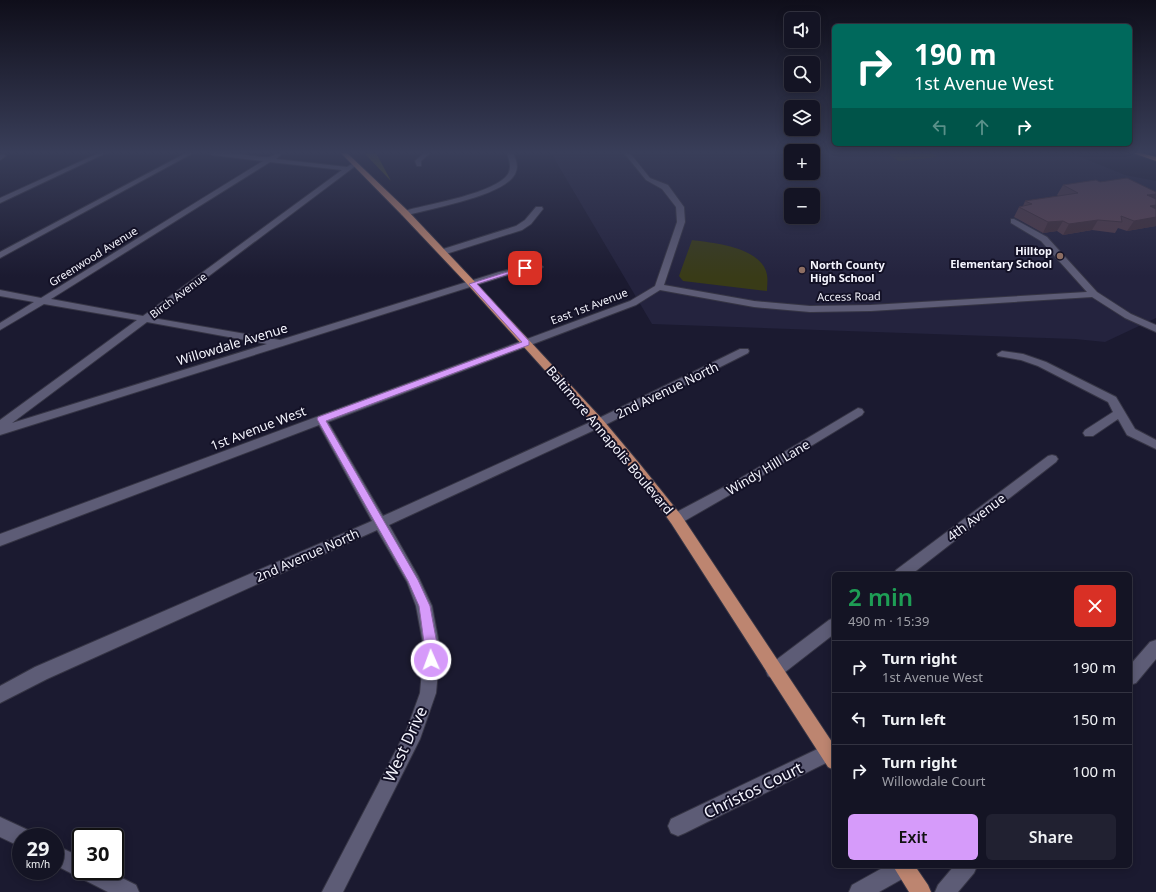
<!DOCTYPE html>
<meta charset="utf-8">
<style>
body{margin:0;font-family:"Noto Sans",sans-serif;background:#212131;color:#f1f3f6;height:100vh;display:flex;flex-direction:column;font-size:15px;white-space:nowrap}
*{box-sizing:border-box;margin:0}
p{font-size:13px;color:#9d9ea6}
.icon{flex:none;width:22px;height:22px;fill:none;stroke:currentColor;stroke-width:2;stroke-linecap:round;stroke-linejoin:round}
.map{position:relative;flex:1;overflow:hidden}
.panel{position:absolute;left:832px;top:572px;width:300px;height:296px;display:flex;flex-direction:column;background:#141424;border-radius:6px;box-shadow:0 2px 10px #0003,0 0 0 1px #333341}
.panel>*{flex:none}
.hud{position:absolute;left:832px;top:24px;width:300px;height:122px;border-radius:6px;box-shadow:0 2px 10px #0003,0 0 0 1px #333341;background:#00695c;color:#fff;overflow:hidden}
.fabs{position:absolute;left:784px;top:12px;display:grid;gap:8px}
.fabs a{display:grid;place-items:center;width:36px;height:36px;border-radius:6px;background:#141424;box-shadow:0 2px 10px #0003,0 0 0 1px #333341;font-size:20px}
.speed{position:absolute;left:12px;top:828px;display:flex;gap:8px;font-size:20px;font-weight:700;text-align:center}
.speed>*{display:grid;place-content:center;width:52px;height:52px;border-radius:50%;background:#141424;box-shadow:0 2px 10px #0003,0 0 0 1px #333341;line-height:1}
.speed small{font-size:10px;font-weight:400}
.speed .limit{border:2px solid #111;border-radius:6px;background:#fff;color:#111}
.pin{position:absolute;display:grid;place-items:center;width:34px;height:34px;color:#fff;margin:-17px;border-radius:8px;box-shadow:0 2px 6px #0006}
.me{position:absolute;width:44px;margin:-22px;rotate:358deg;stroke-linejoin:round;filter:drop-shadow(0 0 3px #0008)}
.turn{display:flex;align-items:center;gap:14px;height:84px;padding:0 16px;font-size:18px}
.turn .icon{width:52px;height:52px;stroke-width:2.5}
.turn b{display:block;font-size:28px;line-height:34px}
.lanes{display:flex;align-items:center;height:38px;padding:0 16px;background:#0003;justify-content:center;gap:20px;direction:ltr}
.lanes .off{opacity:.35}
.round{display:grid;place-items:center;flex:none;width:42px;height:42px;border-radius:6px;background:#212131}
.headline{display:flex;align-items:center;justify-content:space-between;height:68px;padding:0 16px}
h1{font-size:24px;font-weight:600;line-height:30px;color:#1e9e55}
.cta{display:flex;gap:8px;margin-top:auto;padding:8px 16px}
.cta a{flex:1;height:46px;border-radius:6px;background:#d69bfa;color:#111;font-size:16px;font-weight:600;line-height:46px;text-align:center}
.cta a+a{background:#212131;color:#f1f3f6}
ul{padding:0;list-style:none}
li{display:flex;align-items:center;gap:12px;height:52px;padding:0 16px;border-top:1px solid #333341}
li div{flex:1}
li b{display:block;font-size:15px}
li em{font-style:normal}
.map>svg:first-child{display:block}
.built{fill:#24233e;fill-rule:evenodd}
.green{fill:#393b17}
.forest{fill:#4b4e1e}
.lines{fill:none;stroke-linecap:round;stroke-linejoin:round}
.minor-casing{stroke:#363545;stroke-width:2}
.major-casing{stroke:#363545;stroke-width:2}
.highway-casing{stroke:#363545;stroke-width:2}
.minor{fill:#5d5c76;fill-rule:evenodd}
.major{fill:#bd8570;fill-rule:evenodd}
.highway{fill:#fda06c;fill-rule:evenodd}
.wall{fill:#513b48}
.shaded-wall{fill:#42303b}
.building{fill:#5e4554;stroke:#42303b}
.route{fill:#d69bfa;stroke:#8b65a2}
.education-dot{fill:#8d6e63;stroke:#131126;stroke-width:1.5}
.labels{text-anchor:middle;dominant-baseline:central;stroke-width:4;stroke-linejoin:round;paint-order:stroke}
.far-poi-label{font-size:11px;font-weight:bold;fill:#f4f4fd;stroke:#131126;text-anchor:end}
.far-street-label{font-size:11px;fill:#f4f4fd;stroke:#131126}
.street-label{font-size:13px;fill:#f4f4fd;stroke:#131126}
.near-street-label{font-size:16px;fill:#f4f4fd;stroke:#131126}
</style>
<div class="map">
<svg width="1156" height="892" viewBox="0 0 1156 892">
<rect width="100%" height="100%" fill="#1b1a30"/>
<!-- built -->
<path class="built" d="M551 153H791V173H813V153H1071L1125 175 1156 181V318L1105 342 1075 339 652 324ZM791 195H813V217H791Z"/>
<!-- green -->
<path class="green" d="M886 153H931L938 157 899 161Z
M692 240C714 243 762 247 767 275 768 280 767 286 767 291L683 281 679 276Z"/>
<!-- forest -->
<path class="forest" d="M364 153H376L391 181Z"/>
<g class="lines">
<defs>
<path id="minor" d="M99 153H106L0 203V198Z
M186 153H193L0 258V252Z
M209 153C227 150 247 156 265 157 271 158 275 153 283 153L276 159 347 167 355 162 358 164 153 318 280 340 499 272C509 270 536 260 543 267 541 269 512 274 505 276L0 435V420L137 320 44 304 0 330V323L34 302 0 296V290L41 298 263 161 212 155ZM270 162 342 170 143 316 51 299ZM147 322 267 344 12 423Z
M424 153H430L421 161V166H417L415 161Z
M507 153H513C516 160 519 166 515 174 504 196 432 208 408 215H402L401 213 408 210C430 204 496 193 508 174 512 167 509 160 507 153Z
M624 153H630L650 178 668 185 684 207 685 222 664 285 754 301 810 306 871 305 1087 292 1041 241 1011 223V219H1014L1047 237 1097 292 1131 314 1156 325V332L1125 318 1092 297 871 311 810 312 754 307 660 290 636 305 328 422 383 516 595 420 740 349H748L749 351 748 353 603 426 389 525 418 576 432 606 440 649 436 693 420 739 343 892H322L407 729 420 693 424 649 416 606 407 582 377 530 47 679 0 703V686L35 667 372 521 319 425 0 546V534L630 301 655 286 677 222 676 207 662 189 646 180Z
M3 154 6 156 0 160V155Z
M536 207H542L543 209 531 224 522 230 446 254 443 255 439 252 440 250 516 226 525 220Z
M1002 351 1023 354 1046 362 1116 397 1135 429 1156 440V449L1127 435 1118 419 1093 436H1085L1083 433 1085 430 1113 412 1108 402 1038 366 1021 360 998 356 997 354Z
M858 408 862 409 864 412 862 415 747 485 681 523 676 524 671 523 669 519 671 515 739 479Z
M1052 455 1056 456 1058 459 1056 462 912 574H894L896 570 1048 456Z
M834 618V634L780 676 774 679 768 676 766 671 768 666 829 620Z
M1156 640V659L1136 683 1130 685V665L1150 642Z
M828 744 834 747V759L685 833 678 836 671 833 668 826 671 819Z
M0 817 28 830 31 837H21V847L0 837Z
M55 845 81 857V871H108L136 885 139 892H108L55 865Z
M886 866 914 867 911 874 879 892H849L852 885Z
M954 866H977L974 873 958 892H935L938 885Z"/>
<path id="major" d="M341 153H347L408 211 475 282 603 420 639 463 681 515 834 745V770L828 767 671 523 631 469 595 426 469 286 402 215Z
M893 866H915L928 885 931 892H909Z"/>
<path id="highway" d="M1133 153H1141L1156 157V161Z"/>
</defs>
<!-- minor casing -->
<use href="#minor" class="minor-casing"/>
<!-- major casing -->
<use href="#major" class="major-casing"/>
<!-- highway casing -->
<use href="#highway" class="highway-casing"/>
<!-- minor -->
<use href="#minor" class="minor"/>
<!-- major -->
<use href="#major" class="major"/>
<!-- highway -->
<use href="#highway" class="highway"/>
</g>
<!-- wall -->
<path class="wall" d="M1100 182 1156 192 1155 199H1156V226L1127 231 1118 228 1115 233 1092 230 1063 235 1057 231 1043 233 1014 217 1019 207 1023 206 1025 201 1058 196 1057 195 1063 185Z"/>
<!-- shaded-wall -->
<path class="shaded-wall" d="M1156 194V198L1152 203 1147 195Z
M1156 205V214L1150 206Z
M1156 217V226L1127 231 1134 221Z
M1098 220 1092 230 1063 235 1069 224Z
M1063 221 1057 231 1043 233 1048 222Z"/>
<!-- building -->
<path class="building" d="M1127 178 1156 192V194L1147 195 1156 199V205L1150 206 1156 209V217L1134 221 1121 216 1122 222 1098 220 1069 224 1063 221 1048 222 1019 207 1032 204 1025 201 1078 193 1063 185 1096 180 1100 182Z"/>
<!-- sky -->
<linearGradient id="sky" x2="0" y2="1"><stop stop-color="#0f0e1a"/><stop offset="0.55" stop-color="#393e59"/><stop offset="1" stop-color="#393e59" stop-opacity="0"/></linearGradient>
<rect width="1156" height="277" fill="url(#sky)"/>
<!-- route -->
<path class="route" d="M523 267 528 268 477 284 529 341V345L326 421 418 580 430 606 432 617 438 649 435 664 431 666 427 664 419 606 408 581 317 419 318 417 522 342 469 284Z"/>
<!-- markers -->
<g class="education-dot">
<circle cx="1060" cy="256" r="4"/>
<circle cx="802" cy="270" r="4"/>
</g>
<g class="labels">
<!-- far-poi labels -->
<g class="far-poi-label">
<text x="1052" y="250">Hilltop<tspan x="1052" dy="13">Elementary School</tspan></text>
<text x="810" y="264" text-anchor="start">North County<tspan x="810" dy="13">High School</tspan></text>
</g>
<!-- far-street labels -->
<g class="far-street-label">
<text transform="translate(93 256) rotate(-32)">Greenwood Avenue</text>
<text transform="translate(178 295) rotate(-37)">Birch Avenue</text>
<text transform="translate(849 296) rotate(-1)">Access Road</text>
<text transform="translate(589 306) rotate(-21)">East 1st Avenue</text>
</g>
<!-- street labels -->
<g class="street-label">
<text transform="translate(232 344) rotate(-17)">Willowdale Avenue</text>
<text transform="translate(667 390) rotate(-26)">2nd Avenue North</text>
<text transform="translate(258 428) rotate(-21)">1st Avenue West</text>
<text transform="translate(610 440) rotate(50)">Baltimore Annapolis Boulevard</text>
<text transform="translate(768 467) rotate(-31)">Windy Hill Lane</text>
<text transform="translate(976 517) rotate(-37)">4th Avenue</text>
<text transform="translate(307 555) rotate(-24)">2nd Avenue North</text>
</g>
<!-- near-street labels -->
<g class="near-street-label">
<text transform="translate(405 744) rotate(-65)">West Drive</text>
<text transform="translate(753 790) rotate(-26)">Christos Court</text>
</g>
</g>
</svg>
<div class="fabs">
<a><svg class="icon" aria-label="sound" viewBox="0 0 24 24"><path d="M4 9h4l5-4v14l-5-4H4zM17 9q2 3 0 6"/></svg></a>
<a><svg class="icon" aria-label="search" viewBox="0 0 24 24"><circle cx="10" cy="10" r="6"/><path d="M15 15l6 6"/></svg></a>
<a><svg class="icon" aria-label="layers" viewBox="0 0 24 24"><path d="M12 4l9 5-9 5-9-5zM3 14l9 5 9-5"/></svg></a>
<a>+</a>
<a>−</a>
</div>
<div class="speed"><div>29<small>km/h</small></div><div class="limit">30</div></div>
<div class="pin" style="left:525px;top:268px;background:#d93025"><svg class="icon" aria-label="arrive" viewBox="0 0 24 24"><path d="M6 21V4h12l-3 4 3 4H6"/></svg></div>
<svg class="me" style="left:431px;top:660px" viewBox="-20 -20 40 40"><circle r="17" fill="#d69bfa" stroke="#fff" stroke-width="3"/><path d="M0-11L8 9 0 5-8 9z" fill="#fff"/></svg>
<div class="hud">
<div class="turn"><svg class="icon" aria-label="right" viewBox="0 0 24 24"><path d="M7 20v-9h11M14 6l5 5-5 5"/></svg><div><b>190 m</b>1st Avenue West</div></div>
<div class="lanes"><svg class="icon off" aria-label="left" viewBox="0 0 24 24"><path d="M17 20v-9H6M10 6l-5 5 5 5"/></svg><svg class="icon off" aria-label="ahead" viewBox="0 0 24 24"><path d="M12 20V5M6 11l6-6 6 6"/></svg><svg class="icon" aria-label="right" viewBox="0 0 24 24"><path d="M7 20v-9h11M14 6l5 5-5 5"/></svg></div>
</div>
<section class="panel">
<div class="headline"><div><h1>2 min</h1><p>490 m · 15:39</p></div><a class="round" style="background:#d93025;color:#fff"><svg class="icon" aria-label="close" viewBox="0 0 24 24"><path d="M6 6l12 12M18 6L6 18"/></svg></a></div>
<ul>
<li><svg class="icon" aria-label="right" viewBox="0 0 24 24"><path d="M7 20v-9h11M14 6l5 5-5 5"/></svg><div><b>Turn right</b><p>1st Avenue West</p></div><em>190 m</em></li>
<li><svg class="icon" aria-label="left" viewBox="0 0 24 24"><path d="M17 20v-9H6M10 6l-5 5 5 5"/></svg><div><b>Turn left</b></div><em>150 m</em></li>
<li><svg class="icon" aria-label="right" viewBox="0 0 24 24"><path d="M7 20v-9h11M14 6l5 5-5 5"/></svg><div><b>Turn right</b><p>Willowdale Court</p></div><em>100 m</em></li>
</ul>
<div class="cta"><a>Exit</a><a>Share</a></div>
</section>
</div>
